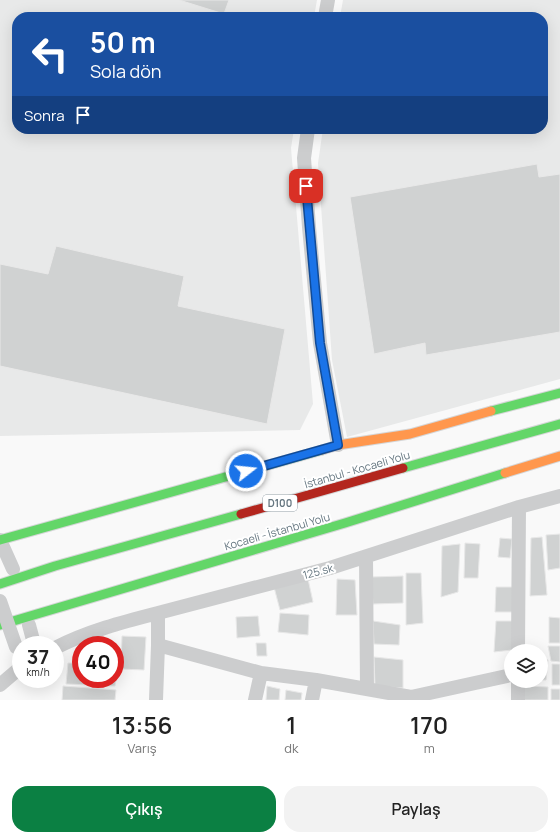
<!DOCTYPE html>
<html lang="tr">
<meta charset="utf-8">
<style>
body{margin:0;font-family:Manrope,sans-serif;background:#f2f2f2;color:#222;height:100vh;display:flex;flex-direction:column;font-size:15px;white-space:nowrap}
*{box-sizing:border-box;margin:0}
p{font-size:13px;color:#767676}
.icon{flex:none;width:22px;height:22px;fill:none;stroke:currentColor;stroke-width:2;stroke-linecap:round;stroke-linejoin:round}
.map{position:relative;height:700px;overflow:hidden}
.panel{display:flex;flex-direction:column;background:#fff;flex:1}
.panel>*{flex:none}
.guide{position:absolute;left:12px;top:12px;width:536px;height:122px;border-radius:16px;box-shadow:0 4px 16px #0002;background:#1a4fa0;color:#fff;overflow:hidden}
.buttons{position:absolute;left:504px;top:644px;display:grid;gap:8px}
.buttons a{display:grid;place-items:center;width:44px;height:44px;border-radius:50%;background:#fff;box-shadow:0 4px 16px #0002;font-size:20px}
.speed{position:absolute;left:12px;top:636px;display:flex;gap:8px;font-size:20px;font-weight:700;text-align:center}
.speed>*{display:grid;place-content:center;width:52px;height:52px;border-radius:50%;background:#fff;box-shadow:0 4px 16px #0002;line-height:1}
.speed small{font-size:10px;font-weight:400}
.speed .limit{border:6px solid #d22;background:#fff;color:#111}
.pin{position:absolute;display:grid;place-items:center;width:34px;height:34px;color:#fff;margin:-17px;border-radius:8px;box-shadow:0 2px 6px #0006}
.me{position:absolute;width:44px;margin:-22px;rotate:74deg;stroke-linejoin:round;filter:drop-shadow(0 0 3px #0008)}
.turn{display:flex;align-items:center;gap:14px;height:84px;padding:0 12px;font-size:18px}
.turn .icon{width:52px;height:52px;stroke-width:2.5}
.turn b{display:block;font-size:28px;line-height:34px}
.then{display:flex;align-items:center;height:38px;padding:0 12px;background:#0003;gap:8px;font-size:15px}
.eta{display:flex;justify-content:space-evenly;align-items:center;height:68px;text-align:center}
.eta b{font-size:24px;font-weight:600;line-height:28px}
.primary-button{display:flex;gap:8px;margin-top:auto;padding:8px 12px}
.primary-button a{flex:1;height:46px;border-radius:16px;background:#0b8043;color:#fff;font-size:16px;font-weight:600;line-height:46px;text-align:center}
.primary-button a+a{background:#f2f2f2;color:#222}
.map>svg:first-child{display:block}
.built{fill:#e8e9e9}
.building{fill:#d0d2d2;stroke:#e8e8e8}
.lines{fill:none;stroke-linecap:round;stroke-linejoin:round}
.fast-casing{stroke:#d5d6d7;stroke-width:11}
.slow-casing{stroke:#d5d6d7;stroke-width:11}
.jam-casing{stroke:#d5d6d7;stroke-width:11}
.street{stroke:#cccdce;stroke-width:14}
.fast{stroke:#63d668;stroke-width:9}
.slow{stroke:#ff974d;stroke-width:9}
.jam{stroke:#b3261e;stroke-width:9}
.street-bridge{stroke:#cccdce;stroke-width:14}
.route-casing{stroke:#114b97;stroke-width:10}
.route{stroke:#1a73e8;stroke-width:7}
.labels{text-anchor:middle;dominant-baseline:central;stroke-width:4;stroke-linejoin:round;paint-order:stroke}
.shield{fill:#fff;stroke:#94a0a7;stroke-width:1}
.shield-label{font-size:10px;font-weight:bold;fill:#667781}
.street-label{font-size:11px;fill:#667781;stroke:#fff}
</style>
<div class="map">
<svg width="560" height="700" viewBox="0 0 560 700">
<rect width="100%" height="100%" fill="#f9f9f9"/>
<!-- built -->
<path class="built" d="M0 0H317L314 17H17V129H294L291 148 313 404 300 430 0 436Z
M343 0H560V379L347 437 332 360 318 163 323 129H543V17H340Z"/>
<!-- building -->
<path class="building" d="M179 0H229L224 14Z
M537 164 539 177 560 174V332L426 355 425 343 374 354 350 197Z
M56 246 184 276 178 306 285 329 267 424 0 366V264L48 274Z
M560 534V568L548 570 546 535Z
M542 537 547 595 530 596 531 538Z
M500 538 512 539 510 558 498 557Z
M465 543 480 544 478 578H464Z
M460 544 458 592 441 597 442 546Z
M406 573H421L423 623 406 625Z
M403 576V603L373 604 371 577Z
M308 579 313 602 280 610 274 587Z
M337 579 355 580 357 615H336Z
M496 587H515L513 612H495Z
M280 613 309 615 308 635 278 632Z
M258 616 260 636 237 638 236 617Z
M549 617 560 618V643H549Z
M373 621 400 625 399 645 374 644Z
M496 621H514L512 650 494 652Z
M122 636 146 637 144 670 121 669Z
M256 643H266L267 656H257Z
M548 646H560V662L551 661Z
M374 657 403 660V688L375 686Z
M541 659 548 660 546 680H541Z
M68 663H81V679H93V685L66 684Z
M552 664H560V685H552Z
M115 665H118L115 686H96V679H115Z
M63 686 116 690 115 700H62Z
M267 686 280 689 279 700H266Z
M524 686 548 687V700H524Z
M551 689H560V700H551Z
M286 690 302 693 301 700H285Z"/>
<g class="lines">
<defs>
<path id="fast" d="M491 411 560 393
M403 468 560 424
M0 540 322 450
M0 584 55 566 241 514
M0 625 345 523 505 473"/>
<path id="slow" d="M322 450 338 445 410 434 491 411
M505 473 560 456"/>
<path id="jam" d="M241 514 403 468"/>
</defs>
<!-- fast casing -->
<use href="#fast" class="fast-casing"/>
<!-- slow casing -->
<use href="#slow" class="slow-casing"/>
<!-- jam casing -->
<use href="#jam" class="jam-casing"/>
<!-- street -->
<path class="street" d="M325 17 328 0
M308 129 304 158 309 227 320 343 338 445
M0 540 13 569
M366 557 367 689
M29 625 33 640
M158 645 261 673 316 680 411 697 511 675
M55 648C88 631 123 622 158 613
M518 651 519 507
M0 685 21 667
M156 700 158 645V613L330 568 519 507 560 496
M255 700 261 673
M312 700 316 680
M518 700V681"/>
<!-- fast -->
<use href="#fast" class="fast"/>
<!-- slow -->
<use href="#slow" class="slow"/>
<!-- jam -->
<use href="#jam" class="jam"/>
<!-- street-bridge -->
<path class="street-bridge" d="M0 601 16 647"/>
</g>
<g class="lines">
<defs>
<path id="route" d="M246 471 338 445 320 343 306 186"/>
</defs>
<!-- route casing -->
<use href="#route" class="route-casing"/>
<!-- route -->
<use href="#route" class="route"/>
</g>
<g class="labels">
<!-- shield labels -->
<rect class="shield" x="263" y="495" width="34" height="16" rx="3"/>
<g class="shield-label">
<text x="280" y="503">D100</text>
</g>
<!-- street labels -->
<g class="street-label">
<text transform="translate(357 469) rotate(-16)">İstanbul - Kocaeli Yolu</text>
<text transform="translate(277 531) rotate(-16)">Kocaeli - İstanbul Yolu</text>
<text transform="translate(318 571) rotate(-15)">125.sk</text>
</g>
</g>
</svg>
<div class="buttons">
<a><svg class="icon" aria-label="layers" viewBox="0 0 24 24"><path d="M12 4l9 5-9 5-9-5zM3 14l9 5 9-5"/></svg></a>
</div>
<div class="speed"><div>37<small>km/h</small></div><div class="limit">40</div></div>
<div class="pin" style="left:306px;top:186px;background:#d93025"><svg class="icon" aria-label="arrive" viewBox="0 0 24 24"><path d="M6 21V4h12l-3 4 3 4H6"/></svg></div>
<svg class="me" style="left:246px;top:471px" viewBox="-20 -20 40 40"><circle r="17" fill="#1a73e8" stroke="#fff" stroke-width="3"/><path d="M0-11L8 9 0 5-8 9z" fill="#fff"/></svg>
<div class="guide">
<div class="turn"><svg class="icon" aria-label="left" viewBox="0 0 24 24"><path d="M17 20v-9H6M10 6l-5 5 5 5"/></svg><div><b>50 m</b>Sola dön</div></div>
<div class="then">Sonra<svg class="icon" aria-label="arrive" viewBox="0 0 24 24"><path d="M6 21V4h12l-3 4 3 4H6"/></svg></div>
</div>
</div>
<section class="panel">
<div class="eta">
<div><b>13:56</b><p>Varış</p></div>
<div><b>1</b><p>dk</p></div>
<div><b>170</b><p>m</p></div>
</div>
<div class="primary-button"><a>Çıkış</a><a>Paylaş</a></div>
</section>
